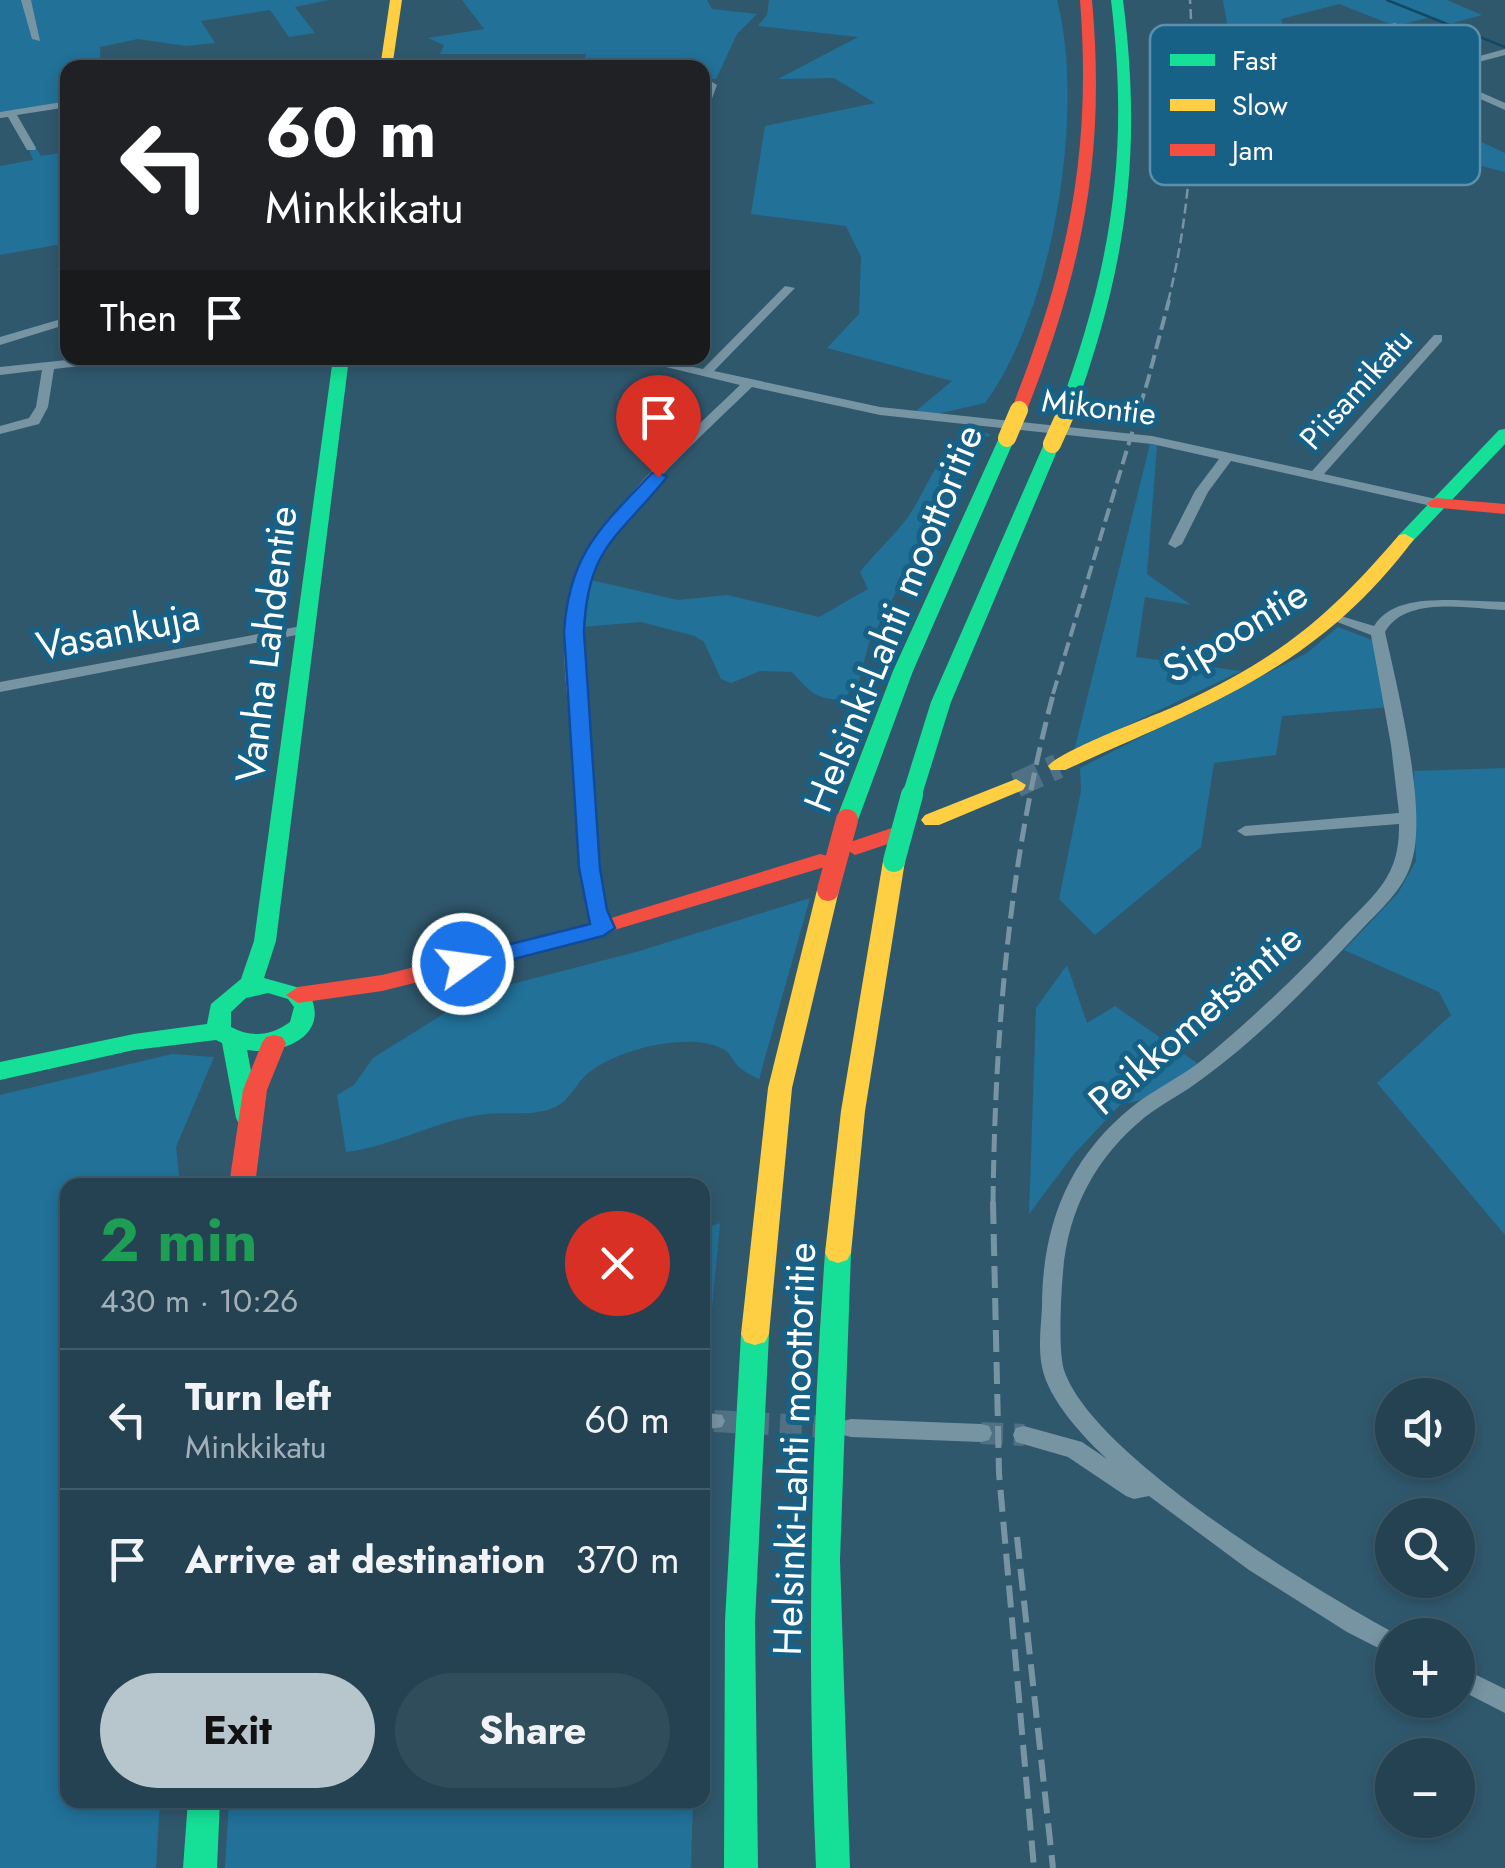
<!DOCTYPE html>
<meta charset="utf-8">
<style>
body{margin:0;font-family:Jost,sans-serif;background:#304d5c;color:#f1f3f6;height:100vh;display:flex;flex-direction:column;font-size:38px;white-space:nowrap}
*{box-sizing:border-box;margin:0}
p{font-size:32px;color:#a3b0b8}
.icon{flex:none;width:55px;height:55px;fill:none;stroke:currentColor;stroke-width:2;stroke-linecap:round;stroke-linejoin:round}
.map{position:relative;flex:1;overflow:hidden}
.sheet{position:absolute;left:60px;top:1178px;width:650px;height:630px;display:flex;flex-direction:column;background:#244252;border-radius:20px;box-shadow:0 5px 15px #0003,0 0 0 2px #415b69}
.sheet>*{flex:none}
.hud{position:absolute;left:60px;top:60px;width:650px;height:305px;border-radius:20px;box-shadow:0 5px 15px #0003,0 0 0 2px #415b69;background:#202124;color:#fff;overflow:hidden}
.buttons{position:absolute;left:1375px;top:1378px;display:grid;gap:20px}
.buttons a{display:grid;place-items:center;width:100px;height:100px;border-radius:50%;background:#244252;box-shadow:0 5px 15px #0003,0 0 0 2px #415b69;font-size:50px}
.pin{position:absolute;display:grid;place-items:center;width:85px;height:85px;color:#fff;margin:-102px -42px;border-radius:50% 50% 50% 0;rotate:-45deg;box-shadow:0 0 10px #0007}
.pin .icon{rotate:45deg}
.me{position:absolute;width:110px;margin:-55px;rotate:76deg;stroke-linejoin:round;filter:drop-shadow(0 0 8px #0008)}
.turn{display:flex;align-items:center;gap:35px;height:210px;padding:0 40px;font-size:45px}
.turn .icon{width:130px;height:130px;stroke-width:2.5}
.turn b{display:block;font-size:70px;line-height:85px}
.then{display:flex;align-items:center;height:95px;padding:0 40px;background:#0003;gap:20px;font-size:38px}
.round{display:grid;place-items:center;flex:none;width:105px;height:105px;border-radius:52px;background:#304d5c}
.overview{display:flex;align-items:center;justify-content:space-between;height:170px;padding:0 40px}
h1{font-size:60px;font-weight:700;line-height:75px;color:#1e9e55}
.action{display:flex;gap:20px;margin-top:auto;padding:20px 40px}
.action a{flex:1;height:115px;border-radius:60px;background:#b7c5cc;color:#111;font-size:40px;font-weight:700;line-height:115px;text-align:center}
.action a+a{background:#304d5c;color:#f1f3f6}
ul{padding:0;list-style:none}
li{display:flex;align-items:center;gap:30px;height:140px;padding:0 40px;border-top:2px solid #415b69}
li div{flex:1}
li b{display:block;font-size:38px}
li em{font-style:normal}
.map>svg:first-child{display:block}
.green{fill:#217199}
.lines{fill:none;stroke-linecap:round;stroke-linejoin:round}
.stream{stroke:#114864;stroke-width:2.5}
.street-tunnel{stroke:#4f7183;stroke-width:22;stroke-dasharray:22 11;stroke-linecap:butt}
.secondary-tunnel{stroke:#4f7183;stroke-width:25;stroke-dasharray:25 12;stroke-linecap:butt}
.street{fill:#7794a3;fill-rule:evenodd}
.fast{fill:#16e098;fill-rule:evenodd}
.slow{fill:#ffcf43;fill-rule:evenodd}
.jam{fill:#f24e42;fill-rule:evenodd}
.rail-far3{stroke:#7894a2;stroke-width:2.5;stroke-dasharray:10 5;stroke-linecap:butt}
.rail-far2{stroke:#7894a2;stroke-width:4;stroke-dasharray:14 6;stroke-linecap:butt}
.rail-far1{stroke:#7894a2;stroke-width:5;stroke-dasharray:18 8;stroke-linecap:butt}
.rail{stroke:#7894a2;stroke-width:6;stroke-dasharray:22 10;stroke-linecap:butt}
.fast-bridge{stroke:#16e098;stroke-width:22}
.slow-bridge{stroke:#ffcf43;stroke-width:18}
.jam-bridge{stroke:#f24e42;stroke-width:22}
.route{fill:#1a73e8;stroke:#114b97;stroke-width:2.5}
.labels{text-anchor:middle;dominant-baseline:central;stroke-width:10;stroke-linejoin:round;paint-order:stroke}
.far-street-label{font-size:32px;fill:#fff;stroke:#176086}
.street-label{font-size:40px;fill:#fff;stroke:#176086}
.key{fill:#176086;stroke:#5d90aa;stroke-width:2.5}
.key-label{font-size:28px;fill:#fff}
</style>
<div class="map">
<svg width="1505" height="1868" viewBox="0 0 1505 1868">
<rect width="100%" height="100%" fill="#30586d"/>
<!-- green -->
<path class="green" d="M0 0H329L295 7 315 33 289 37 270 10 201 21 215 43 186 46 138 39 100 47 101 67 68 68 67 101 0 113Z
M462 0H707L712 9 757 14 737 34 716 79 703 78 702 68 583 67 586 54H440L444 45 428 38 484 29Z
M769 0H1057C1086 111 1053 311 985 403L937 414 916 411 952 381 827 348 859 314 861 257 846 226 751 214 765 126 875 103 834 78 778 79 858 37 758 26 767 15Z
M1223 0H1447L1482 15 1449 24 1431 17 1395 26 1339 4 1281 19 1290 52 1505 153V172L1241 104Z
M36 148 41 156 67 152V192L63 193 67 206V243L0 255V166L33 160 29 149Z
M976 429 991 435 978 440 962 455 963 466 869 643 859 682 843 699C817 701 809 691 792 672L760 671 731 683 721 679 704 642 695 636 641 622 582 627 585 583 591 580 678 600 727 595 819 617 868 589 860 572C875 553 894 536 908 517 928 488 942 441 976 429Z
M1150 444 1157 445 1147 574 1191 605 1145 597 1136 657 1241 671 1074 751Z
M1338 627 1380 643 1391 707 1282 716 1276 755 1214 763 1201 847 1095 935 1059 899 1081 791 1080 768 1307 653Z
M1505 768V1235L1377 1083 1451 1015 1439 992 1344 950 1398 893 1416 861 1414 771Z
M810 898 759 1079C753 1076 745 1072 740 1068 734 1063 731 1054 725 1050 690 1030 614 1050 586 1075 576 1084 568 1102 555 1107 532 1117 510 1112 487 1114 438 1119 395 1146 346 1152L337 1095 354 1085 373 1058 477 993 636 952Z
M1067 965 1087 1023 1115 1006 1204 1068 1166 1094 1120 1105 1074 1154 1029 1214 1036 1008Z
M172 1054 214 1057 176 1147 180 1185H68V1800H160L156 1868H0V1095Z
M720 1223 703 1407V1229Z
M229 1800H693L691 1868H225Z"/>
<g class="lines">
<!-- stream -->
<path class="stream" d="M1387 0 1505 47"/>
<!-- street-tunnel -->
<path class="street-tunnel" d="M714 1421 828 1427
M981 1433 1024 1435"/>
<!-- secondary-tunnel -->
<path class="secondary-tunnel" d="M1016 785 1058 766"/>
<!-- street -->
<path class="street" d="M21 0H31L40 41 32 39Z
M1395 23 1400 26 1398 28 1361 40 1429 70 1505 49V55L1437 73 1505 103V110L1351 41 1355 34Z
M712 82 717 85 710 104 712 217 708 231 702 234V97L707 85Z
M68 101V107L17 115 36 148 35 150H27L8 117 0 118V112Z
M785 286 795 288 714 371 880 407 1152 436 1312 471 1434 335H1442V341L1324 474 1436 499 1443 503 1436 507 1231 461 1208 492 1182 544 1175 548 1168 544 1195 491 1219 459 1152 444 880 415 752 387C704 434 604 522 585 585 569 640 585 706 590 761 595 818 594 874 612 928L609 932H597C573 885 579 825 575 773 571 714 556 649 570 590 585 525 692 432 740 385L629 358H650L703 369Z
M68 317V324L0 345V337Z
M86 358H120L114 362 54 369 48 407 39 424 0 434V426L29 418 36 407 42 370 0 375V367Z
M1453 600 1505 602V610C1470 609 1406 595 1385 632 1397 687 1429 812 1411 864 1403 890 1380 910 1362 929 1312 983 1261 1036 1202 1079 1184 1093 1163 1103 1145 1117 1096 1157 1068 1209 1063 1272 1061 1296 1058 1349 1064 1370 1092 1456 1318 1592 1398 1635H1392V1655L1347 1632 1249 1570 1149 1496 1134 1499 1126 1496 1068 1457 1016 1442 1013 1435 1016 1428 1024 1426 1082 1442 1107 1459C1084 1438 1048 1399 1042 1367 1038 1347 1041 1326 1042 1307 1042 1227 1068 1158 1132 1107 1153 1090 1179 1078 1201 1061 1252 1019 1299 974 1344 926 1377 892 1400 875 1399 824L1245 836 1237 831 1245 826 1399 813 1391 745 1371 635 1327 618 1334 614 1374 626C1390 600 1426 600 1453 600Z
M307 625 312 626V632L0 692V682Z
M702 1412 722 1415 725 1421 722 1427 702 1430Z
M851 1419 981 1424 989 1426 992 1433 989 1440 981 1442 851 1437 843 1435 840 1428 843 1421Z
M1458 1666 1505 1689V1713L1458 1689Z"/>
<!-- fast -->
<path class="fast" d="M1111 0H1123C1143 155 1126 269 1073 415L1065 420 1057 415C1111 269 1130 155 1111 0Z
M333 358H349L276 941 264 978 307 990C334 1033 285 1056 247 1050L260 1118 257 1124H239L236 1118 222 1043 216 1040 134 1050 0 1080V1062L134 1034 207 1024 211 1004 241 979 254 941ZM268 993 288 999 294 1007 290 1022C271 1036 252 1038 231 1027V1012L246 998Z
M1505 429V444L1411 543H1399V535L1499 430Z
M1007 433 1015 438 913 671 858 820 854 825H840L836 820 893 671 999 438Z
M1052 439 1060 444 951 702 922 795 919 800H905L902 795 931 702 1044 444Z
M838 1243 847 1246 851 1253 840 1560 850 1868H816C807 1662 810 1458 825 1253L829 1246Z
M755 1323 765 1326 769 1334 755 1621 758 1868H724L725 1621 741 1334 745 1326Z
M188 1800H220L217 1868H183Z"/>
<!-- slow -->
<path class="slow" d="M390 0H402L392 68H380Z
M1405 534 1414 539C1317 669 1206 706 1065 770H1051L1048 766C1065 748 1152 717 1180 704 1279 658 1329 617 1399 535Z
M1016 779 1026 785 1023 790 939 825H925L921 820 925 815Z
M894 854 905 861 865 1111 851 1253 847 1260 838 1263 829 1260 825 1253 841 1111 883 861Z
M828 883 839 890 792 1088 769 1334 765 1342 755 1345 745 1342 741 1334 768 1088 817 890Z"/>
<!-- jam -->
<path class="jam" d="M1080 0H1092C1106 154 1083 267 1027 410L1019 415 1011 410C1068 267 1092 154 1080 0Z
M1436 498 1505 504V514L1430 507 1427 503Z
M892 828 900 830 903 835 900 840 855 855 844 848 847 843Z
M820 854 828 856 831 861 828 866 554 948 382 991 298 1003 286 995 298 987 382 975 598 922Z
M274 1035 282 1037 286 1043 267 1090 255 1185H229L243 1090 262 1043 266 1037Z"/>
<!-- rail-far3 -->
<path class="rail-far3" d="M1168 302C1193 202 1196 102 1190 0"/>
<!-- rail-far2 -->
<path class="rail-far2" d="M1053 694 1148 380 1169 300"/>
<!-- rail-far1 -->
<path class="rail-far1" d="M993 1204C995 1031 1009 859 1054 691"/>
<!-- rail -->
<path class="rail" d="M993 1202 999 1473 1034 1868
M1017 1537 1053 1868"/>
<!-- fast-bridge -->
<path class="fast-bridge" d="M894 861 912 795"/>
<!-- slow-bridge -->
<path class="slow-bridge" d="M1007 438 1019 410
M1052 444 1065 415"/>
<!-- jam-bridge -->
<path class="jam-bridge" d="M828 890 847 820"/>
</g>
<!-- route -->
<path class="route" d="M658 472 667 477C619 537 587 547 584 632L600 868 607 910 615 928 603 936 463 972 455 969 452 964 455 958 590 924 579 868 564 632C569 553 601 527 652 473Z"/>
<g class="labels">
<!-- far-street labels -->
<g class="far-street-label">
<text transform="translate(1356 389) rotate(-48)">Piisamikatu</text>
<text transform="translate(1099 407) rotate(7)">Mikontie</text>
</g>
<!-- street labels -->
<g class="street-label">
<text transform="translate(893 618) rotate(-68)">Helsinki-Lahti moottoritie</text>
<text transform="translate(118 631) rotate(-11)">Vasankuja</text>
<text transform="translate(1235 631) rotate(-31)">Sipoontie</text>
<text transform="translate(266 644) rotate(-83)">Vanha Lahdentie</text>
<text transform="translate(1195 1019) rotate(-41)">Peikkometsäntie</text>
<text transform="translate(794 1449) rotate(-88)">Helsinki-Lahti moottoritie</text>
</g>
</g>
<!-- legend -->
<rect x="1150" y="25" width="330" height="160" rx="15" class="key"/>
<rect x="1170" y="54" width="45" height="12" fill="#16e098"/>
<rect x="1170" y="99" width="45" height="12" fill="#ffcf43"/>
<rect x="1170" y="144" width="45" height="12" fill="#f24e42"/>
<g class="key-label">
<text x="1232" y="70">Fast</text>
<text x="1232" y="115">Slow</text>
<text x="1232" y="160">Jam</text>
</g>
</svg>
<div class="buttons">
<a><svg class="icon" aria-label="sound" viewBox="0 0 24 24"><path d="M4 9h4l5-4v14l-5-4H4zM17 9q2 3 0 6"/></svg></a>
<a><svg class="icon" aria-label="search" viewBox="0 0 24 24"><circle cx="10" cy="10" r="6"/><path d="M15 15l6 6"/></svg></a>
<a>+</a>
<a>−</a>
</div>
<div class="pin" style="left:658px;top:477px;background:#d93025"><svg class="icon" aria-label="arrive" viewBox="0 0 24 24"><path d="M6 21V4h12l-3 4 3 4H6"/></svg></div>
<svg class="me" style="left:463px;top:964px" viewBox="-20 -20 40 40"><circle r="17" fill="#1a73e8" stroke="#fff" stroke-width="3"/><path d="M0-11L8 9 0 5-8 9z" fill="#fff"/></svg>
<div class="hud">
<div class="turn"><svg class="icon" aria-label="left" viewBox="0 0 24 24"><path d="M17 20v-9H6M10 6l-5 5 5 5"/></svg><div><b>60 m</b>Minkkikatu</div></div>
<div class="then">Then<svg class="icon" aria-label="arrive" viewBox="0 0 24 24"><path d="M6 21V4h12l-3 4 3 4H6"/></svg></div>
</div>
<section class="sheet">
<div class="overview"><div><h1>2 min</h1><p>430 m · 10:26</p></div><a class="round" style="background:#d93025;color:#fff"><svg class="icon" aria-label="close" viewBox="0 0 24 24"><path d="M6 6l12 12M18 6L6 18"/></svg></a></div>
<ul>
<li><svg class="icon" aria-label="left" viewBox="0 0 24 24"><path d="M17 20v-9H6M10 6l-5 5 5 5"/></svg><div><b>Turn left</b><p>Minkkikatu</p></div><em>60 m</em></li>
<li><svg class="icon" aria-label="arrive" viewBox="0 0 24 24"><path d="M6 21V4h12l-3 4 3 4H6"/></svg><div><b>Arrive at destination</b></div><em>370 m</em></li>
</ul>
<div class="action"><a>Exit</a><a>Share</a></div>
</section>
</div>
